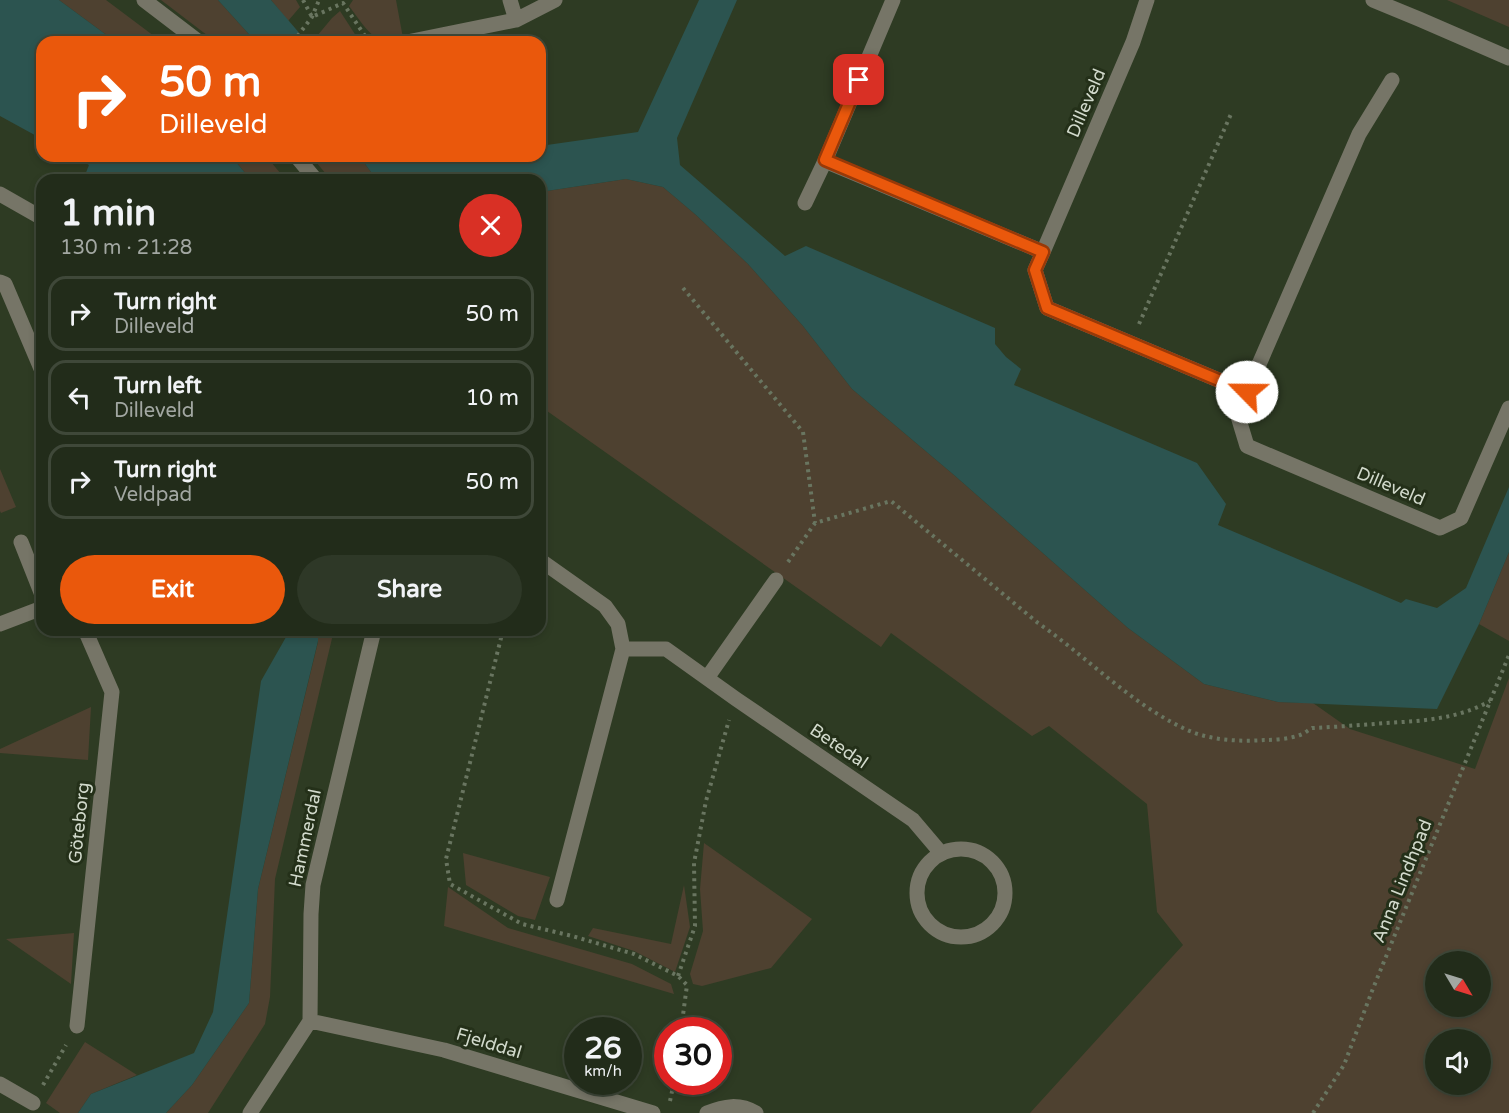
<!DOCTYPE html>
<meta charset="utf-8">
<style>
body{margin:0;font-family:"Varela Round",sans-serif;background:#2e3827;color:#f1f3f6;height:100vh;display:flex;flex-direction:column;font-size:22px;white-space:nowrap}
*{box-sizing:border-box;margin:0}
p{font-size:20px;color:#a2a7a2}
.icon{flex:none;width:33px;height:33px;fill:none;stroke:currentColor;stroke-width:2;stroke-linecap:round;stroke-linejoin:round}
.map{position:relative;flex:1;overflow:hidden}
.panel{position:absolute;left:36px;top:174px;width:510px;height:462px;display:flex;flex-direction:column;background:#222c1a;border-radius:18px;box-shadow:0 3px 9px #0003,0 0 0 2px #3f4839}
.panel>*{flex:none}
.top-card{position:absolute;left:36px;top:36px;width:510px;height:126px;border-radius:18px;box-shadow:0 3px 9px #0003,0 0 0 2px #3f4839;background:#ea580c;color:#fff;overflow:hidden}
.needle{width:39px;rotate:128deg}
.fabs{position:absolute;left:1425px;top:951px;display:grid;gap:12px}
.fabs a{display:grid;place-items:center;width:66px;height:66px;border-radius:50%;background:#222c1a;box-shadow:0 3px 9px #0003,0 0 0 2px #3f4839;font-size:30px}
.speed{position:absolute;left:564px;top:1017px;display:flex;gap:12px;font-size:30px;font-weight:700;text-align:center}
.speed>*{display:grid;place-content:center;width:78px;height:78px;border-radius:50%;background:#222c1a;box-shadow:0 3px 9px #0003,0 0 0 2px #3f4839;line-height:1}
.speed small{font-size:15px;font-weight:400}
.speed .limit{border:9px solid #d22;background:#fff;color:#111}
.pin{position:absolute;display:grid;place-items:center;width:51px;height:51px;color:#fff;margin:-26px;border-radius:12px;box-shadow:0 3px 9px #0006}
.me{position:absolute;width:66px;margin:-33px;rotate:293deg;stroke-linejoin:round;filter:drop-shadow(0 0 4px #0008)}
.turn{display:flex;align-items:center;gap:21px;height:126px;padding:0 24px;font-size:27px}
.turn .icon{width:78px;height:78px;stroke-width:2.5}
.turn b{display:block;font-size:42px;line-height:51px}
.round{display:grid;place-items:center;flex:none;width:63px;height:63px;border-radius:32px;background:#2e3827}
.overview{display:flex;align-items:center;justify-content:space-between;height:102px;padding:0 24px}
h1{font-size:36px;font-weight:700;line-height:45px}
.primary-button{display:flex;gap:12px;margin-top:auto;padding:12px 24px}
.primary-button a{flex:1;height:69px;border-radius:36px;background:#ea580c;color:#fff;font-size:24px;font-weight:700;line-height:69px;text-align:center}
.primary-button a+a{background:#2e3827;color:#f1f3f6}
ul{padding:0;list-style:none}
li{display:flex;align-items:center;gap:18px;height:75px;margin:0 12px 9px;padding:0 12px;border:3px solid #3f4839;border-radius:18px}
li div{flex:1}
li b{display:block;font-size:22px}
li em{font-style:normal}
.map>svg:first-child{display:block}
.green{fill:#4e4130;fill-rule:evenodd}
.water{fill:#2c5450}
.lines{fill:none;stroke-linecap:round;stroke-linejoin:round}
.path{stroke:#697560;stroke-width:4;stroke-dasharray:3 4.5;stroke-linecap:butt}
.minor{stroke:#767567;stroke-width:15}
.route-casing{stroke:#983908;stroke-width:15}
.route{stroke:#ea580c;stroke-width:10}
.labels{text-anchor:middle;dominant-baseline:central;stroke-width:6;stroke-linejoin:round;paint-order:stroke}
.street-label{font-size:18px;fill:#d2dacc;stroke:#243019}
</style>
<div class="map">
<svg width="1509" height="1113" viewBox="0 0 1509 1113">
<rect width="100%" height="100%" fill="#2e3b23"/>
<!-- green -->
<path class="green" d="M59 0H106L162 42H116Z
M161 0H218L256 42H216Z
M271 0H296L300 7 288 21Z
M353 0H396L403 38C376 51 364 25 349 6Z
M1447 0H1509V27Z
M340 11 360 42H312L332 18Z
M231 156H266L286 180H251Z
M311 156H359L377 180H331Z
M626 179 663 187 696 215 748 264 803 326 852 389 954 475 1128 628 1204 684 1278 702 1313 703 1350 729 1475 769 1509 678V1113H1030L1183 945 1157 912 1147 804 1049 726 1032 736 891 633 881 647 540 406V192ZM1436 962H1480V1006H1436ZM1436 1040H1480V1084H1436Z
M0 469 16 507 1 513 0 511Z
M1509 552V641L1479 624Z
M318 630H334L275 879 270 997 265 1024 208 1113H166L192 1085 249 1003 258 889 318 642Z
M91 707 88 760 0 753V749Z
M704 843 812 919 771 968 702 986 693 984 690 974 703 931 700 889Z
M463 853 550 877 535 920 518 916 466 885Z
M684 885 690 927 675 972 634 951 588 936 593 928 671 944Z
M448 887 508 928 632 964 671 984 674 994 444 926Z
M74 933 71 984 6 939Z
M85 1042 137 1075 91 1094 78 1113H60L46 1103Z"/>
<!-- water -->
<path class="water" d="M0 0H59L116 42H42V139L0 116Z
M218 0H271L307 42H256Z
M699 0H737L677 138 680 165 785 256 806 246 995 328V344L1006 357 1021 369 1014 385 1197 463 1226 504 1218 525 1401 603 1406 599 1437 608 1466 588 1509 487V552L1479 624 1437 709 1278 702 1204 684 1128 628 954 475 852 389 803 326 748 264 696 215 663 187 626 179 540 192V180H377L359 156H410L418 164 471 156H540V146L638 132Z
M73 156H231L251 180H83L89 165Z
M290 630H318V641L258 889 249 1003 192 1085 166 1113H78L91 1094 194 1053 213 1012 261 681Z"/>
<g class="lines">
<!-- path -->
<path class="path" d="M303 0 312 17 343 3 365 36 375 42
M293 42 312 17 319 0
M683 288 803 432 815 523
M1139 324 1231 114
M788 562 815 523 891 501 1038 623C1087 657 1129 702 1183 728 1207 740 1237 742 1264 740 1275 740 1289 739 1300 735 1304 734 1308 730 1312 728 1336 727 1361 725 1386 723 1422 721 1458 719 1490 701
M503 630 446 859 450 884 522 924 572 936 634 954 678 976 687 985 681 1030
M678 976 695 926 694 863 706 801 729 720
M43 1085 66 1045
M670 1101 674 1082
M1313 1113 1344 1065 1372 991 1509 655"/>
<!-- minor -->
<path class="minor" d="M144 0 199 42
M510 0 516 20
M1373 0 1419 19 1509 58
M407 42 516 20 555 0
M296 156 316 180
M825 161 1043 252 1035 270 1047 308 1247 392 1237 413 1247 446 1440 528 1461 518 1509 408
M0 194 42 218
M805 203 825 161 893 0
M1043 252 1133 42 1147 0
M0 282 5 284 42 371
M1247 392 1359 134 1392 80
M21 542 42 595
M540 560 605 606 618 624 623 649 557 900
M0 624 42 608
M623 649H666L736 699 913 820 941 853
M707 678 776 580
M917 893a44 44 0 1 1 88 0a44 44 0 1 1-88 0Z
M310 1021 444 1050 653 1113
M77 1026 112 692 85 630
M0 1084 33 1103
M250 1113 310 1021 311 914 313 885 374 630
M707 1113C724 1106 739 1103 756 1113"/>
</g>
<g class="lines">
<defs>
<path id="route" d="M859 80 825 160 1043 252 1035 270 1047 308 1247 392"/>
</defs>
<!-- route casing -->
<use href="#route" class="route-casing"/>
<!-- route -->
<use href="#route" class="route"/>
</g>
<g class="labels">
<!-- street labels -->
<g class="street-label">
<text transform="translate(1086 103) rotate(-67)">Dilleveld</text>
<text transform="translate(1391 486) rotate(23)">Dilleveld</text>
<text transform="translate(839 746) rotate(34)">Betedal</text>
<text transform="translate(79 823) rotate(-84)">Göteborg</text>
<text transform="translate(305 838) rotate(-78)">Hammerdal</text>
<text transform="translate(1402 881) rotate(-68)">Anna Lindhpad</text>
<text transform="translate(489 1043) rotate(17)">Fjelddal</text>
</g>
</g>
</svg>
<div class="fabs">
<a><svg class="needle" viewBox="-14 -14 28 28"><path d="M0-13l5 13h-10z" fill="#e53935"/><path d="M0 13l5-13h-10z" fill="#a2a7a2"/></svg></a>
<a><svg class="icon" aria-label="sound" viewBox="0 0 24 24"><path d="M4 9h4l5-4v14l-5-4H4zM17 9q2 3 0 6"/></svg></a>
</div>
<div class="speed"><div>26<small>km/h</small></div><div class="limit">30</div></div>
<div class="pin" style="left:859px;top:80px;background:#d93025"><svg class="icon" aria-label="arrive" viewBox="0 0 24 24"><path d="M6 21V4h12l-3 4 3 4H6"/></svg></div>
<svg class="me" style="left:1247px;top:392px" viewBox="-20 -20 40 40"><circle r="19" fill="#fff"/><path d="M0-13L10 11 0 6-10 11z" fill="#ea580c"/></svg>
<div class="top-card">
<div class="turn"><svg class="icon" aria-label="right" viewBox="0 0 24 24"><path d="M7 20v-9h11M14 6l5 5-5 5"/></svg><div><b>50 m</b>Dilleveld</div></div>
</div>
<section class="panel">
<div class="overview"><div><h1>1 min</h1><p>130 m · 21:28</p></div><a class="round" style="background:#d93025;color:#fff"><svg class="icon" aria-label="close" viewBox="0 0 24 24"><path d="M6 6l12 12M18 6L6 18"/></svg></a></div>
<ul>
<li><svg class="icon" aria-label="right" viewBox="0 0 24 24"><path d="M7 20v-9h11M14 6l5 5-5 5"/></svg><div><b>Turn right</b><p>Dilleveld</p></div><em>50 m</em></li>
<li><svg class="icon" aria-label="left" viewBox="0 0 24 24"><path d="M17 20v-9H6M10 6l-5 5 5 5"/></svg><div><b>Turn left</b><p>Dilleveld</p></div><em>10 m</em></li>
<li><svg class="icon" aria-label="right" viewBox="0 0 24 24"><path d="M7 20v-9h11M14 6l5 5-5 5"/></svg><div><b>Turn right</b><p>Veldpad</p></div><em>50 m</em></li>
</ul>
<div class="primary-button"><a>Exit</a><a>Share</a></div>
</section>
</div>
